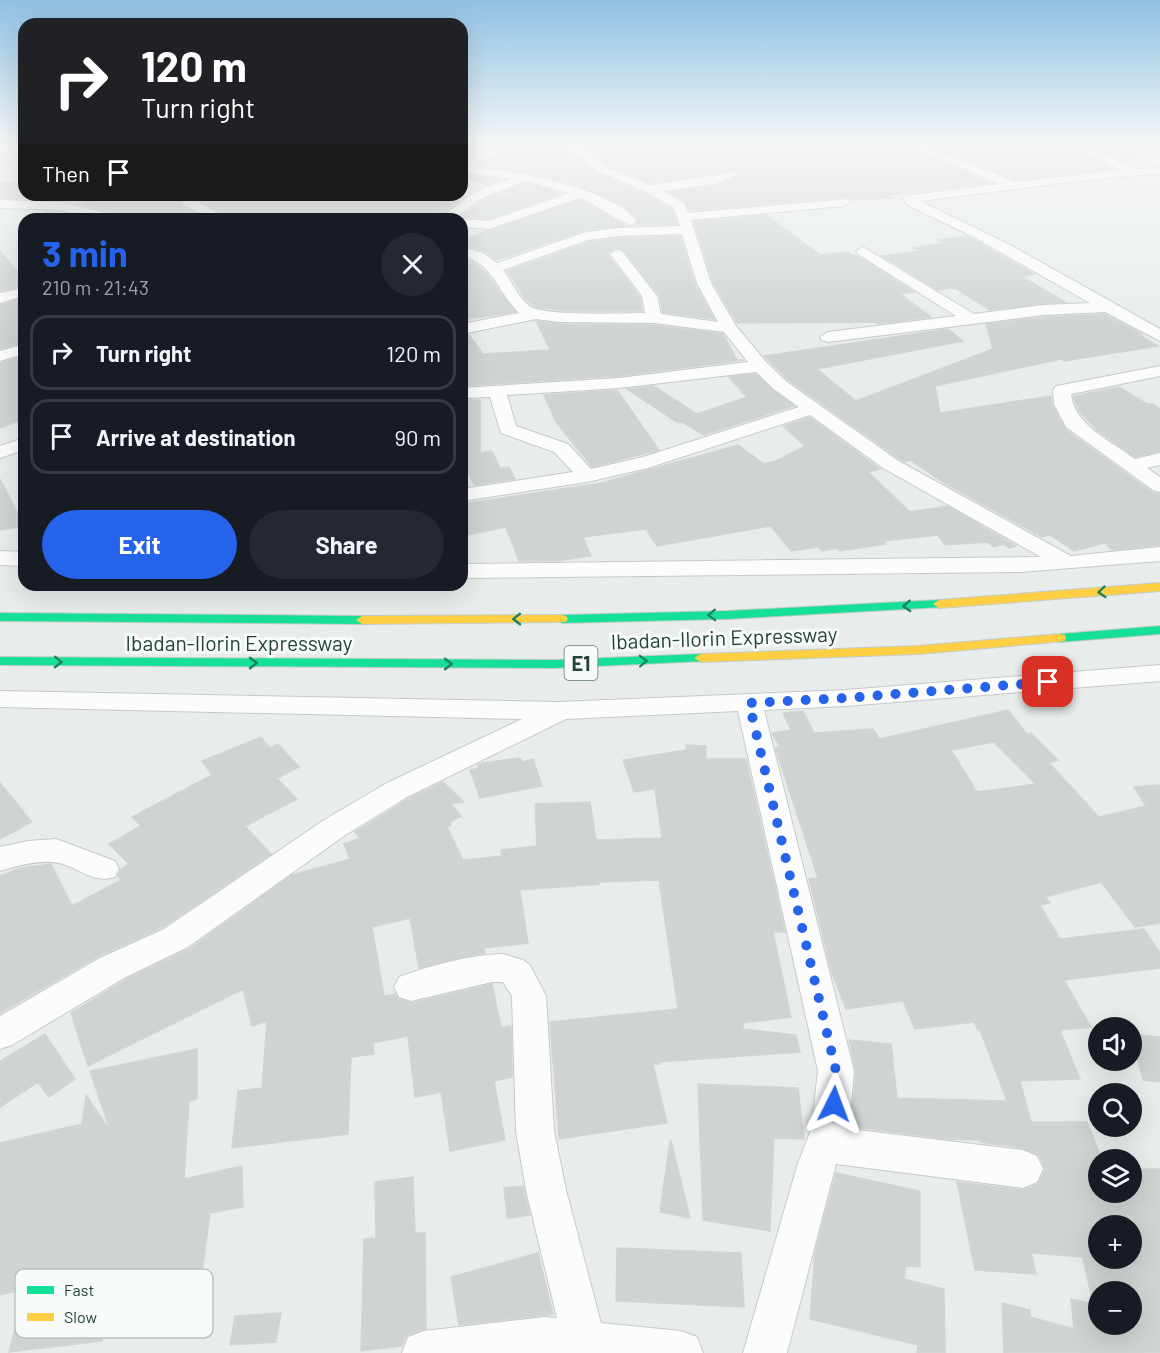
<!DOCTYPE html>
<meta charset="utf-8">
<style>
body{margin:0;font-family:Barlow,sans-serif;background:#242831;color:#f1f3f6;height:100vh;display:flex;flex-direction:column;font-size:22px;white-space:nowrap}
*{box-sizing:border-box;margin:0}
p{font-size:20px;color:#9ea1a6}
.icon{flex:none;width:33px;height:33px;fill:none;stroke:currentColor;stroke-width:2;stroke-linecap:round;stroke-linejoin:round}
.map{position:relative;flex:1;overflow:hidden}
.details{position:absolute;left:18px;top:213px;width:450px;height:378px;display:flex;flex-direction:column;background:#171b24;border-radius:18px;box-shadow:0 6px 24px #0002}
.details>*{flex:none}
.hud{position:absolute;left:18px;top:18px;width:450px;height:183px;border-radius:18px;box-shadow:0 6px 24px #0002;background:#202124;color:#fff;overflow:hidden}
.buttons{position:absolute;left:1088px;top:1017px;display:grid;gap:12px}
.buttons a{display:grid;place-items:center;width:54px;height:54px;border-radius:50%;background:#171b24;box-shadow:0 6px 24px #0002;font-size:30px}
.pin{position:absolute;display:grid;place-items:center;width:51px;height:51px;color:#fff;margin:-26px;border-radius:12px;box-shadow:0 3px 9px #0006}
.me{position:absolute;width:66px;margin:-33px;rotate:3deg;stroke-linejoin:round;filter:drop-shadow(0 0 4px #0008)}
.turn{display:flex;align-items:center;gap:21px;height:126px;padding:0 24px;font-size:27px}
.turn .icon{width:78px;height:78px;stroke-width:2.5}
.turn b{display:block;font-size:42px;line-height:51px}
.then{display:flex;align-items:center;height:57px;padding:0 24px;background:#0003;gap:12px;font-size:22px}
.round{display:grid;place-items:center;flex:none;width:63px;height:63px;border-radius:32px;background:#242831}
.head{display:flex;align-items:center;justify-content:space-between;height:102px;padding:0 24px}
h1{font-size:36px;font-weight:700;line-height:45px;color:#2563eb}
.primary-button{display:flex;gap:12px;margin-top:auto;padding:12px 24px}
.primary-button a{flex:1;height:69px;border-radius:36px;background:#2563eb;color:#fff;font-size:24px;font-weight:700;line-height:69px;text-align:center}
.primary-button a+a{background:#242831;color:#f1f3f6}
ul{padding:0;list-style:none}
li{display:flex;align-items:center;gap:18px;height:75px;margin:0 12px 9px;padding:0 12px;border:3px solid #363941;border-radius:18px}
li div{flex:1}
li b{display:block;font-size:22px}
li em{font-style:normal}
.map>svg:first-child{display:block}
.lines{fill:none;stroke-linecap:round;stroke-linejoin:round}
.stream{stroke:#a9d4db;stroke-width:3}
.building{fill:#cfd4d2;stroke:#d1d6d4;stroke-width:1.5;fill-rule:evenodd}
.street-casing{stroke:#c5cac8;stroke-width:2}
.fast-casing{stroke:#c3ccc9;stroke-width:2}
.slow-casing{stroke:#c3ccc9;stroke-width:2}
.street{fill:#fcfcfc;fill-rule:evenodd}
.fast{fill:#16e098;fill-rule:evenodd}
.slow{fill:#ffcf43;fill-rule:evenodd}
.oneway{stroke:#1e8160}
.route{stroke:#2563eb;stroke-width:10;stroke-dasharray:0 18}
.labels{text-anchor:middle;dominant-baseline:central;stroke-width:6;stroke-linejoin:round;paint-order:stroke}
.shield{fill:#f7fbf9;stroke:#637a73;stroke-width:1.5}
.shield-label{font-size:20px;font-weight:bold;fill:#24423a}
.street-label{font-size:21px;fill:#24423a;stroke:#f7fbf9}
.key{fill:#f7fbf9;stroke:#b8c4c0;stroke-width:1.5}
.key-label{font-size:16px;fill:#24423a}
</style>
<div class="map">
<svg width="1160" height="1353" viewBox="0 0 1160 1353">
<rect width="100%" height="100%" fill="#e8edeb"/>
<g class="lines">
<!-- stream -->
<path class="stream" d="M2 143 8 146 24 164
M927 159 1031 143
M42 219 46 210V195"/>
</g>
<!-- building -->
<path class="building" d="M673 143H767L777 149 789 150 801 149 812 143H832L845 150 907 147 991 183 886 195 892 198 851 200 848 197 689 211 685 201 670 192 716 186 737 178V170L652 183 608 166 589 151 611 148 617 145Z
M926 143H962L981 154 989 149 983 143H992V150L1067 143 1113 169 1015 180Z
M1089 143H1149V158L1131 159 1137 162H1127Z
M513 144 522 148 572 154 598 174 646 194 672 210 677 224 635 225 638 219 624 206 581 187 530 173 477 165Z
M462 174 501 180 487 185 462 177Z
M24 182V199L0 198V183Z
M526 183 561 193 488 219 462 217 457 219 485 199 496 195H516L505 191Z
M109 195H124L147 201 166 195H188L180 202 182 206 208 219H188V214L158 219 147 213 124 217 122 214 78 204Z
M209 195H262L277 200 288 195H467L437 219 369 218 330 212 312 219H297L277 214V219H231L202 202Z
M580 200 626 226 585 230 497 260 484 251 462 245V241L485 231Z
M50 212H60L89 219H44L43 214Z
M766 215 820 255 845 252 861 258 914 292 900 294 931 317 877 324 876 322 737 323 713 282 694 222Z
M680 236 695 284 714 319 663 312 659 295 622 249 616 248 609 252 608 255 640 297 642 311H565L536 307 526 300 507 271 589 242 619 238Z
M967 236 1034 274 1021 276 1065 302 990 310 955 288 938 290 882 256 919 251 913 248 944 243 938 240Z
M0 251 24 279V286L0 291Z
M462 257 472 262 487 274 515 312 462 320Z
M24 298V342L0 349V305Z
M1104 314 1143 335H1139L1158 346 1064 361 1061 359 935 386 940 413 1051 396 1052 405 1065 429 1152 492 1160 494V545L1112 550 1105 543 1074 551 1050 535 1042 537 946 484 910 460 905 462 898 458 788 380 764 356 948 329 963 341 817 369 856 401 993 349 986 324 1043 317Z
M536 321 559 324 654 325 723 334 737 360H744L619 376 462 386V336L469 335 483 354 550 350Z
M24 356V419L0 428V363Z
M755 374 794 406 704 435 682 422 678 423 627 389 654 386 697 414 747 397 729 377Z
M1119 387 1147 404H1152L1160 409V451L1135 457 1097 430 1081 413 1076 404 1074 396Z
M617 390 659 450 592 467 556 422 544 395Z
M462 400H480V453L492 451 500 468 509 467 515 479 474 485 462 459Z
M810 417 880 469 868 472 910 512 947 506 1016 546 1009 548 1003 544 994 547 987 542 945 545 938 535 883 541 886 544 840 551 838 548 822 551 818 547 791 551 771 526 657 546 646 529 583 537 591 556 557 561H519L506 527 468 535 462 523V504L601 483 738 445 764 464 776 461 805 446 783 426Z
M0 479 18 514V527L0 530Z
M1008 710 1027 734 1031 733 1058 760 1049 763 1099 817 1146 806 1134 787 1160 785V923L1135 927 1101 882 1045 897 1050 903 1040 905 1060 939 1144 929 1160 953V968L1064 980 1091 1027 1060 1030 1080 1079 1020 1081 1031 1122H1087L1102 1160H1098V1192H1131V1169H1160V1353H1004L1002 1303 1030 1310V1317L1074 1329 1071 1299 1093 1304 1083 1257 1031 1253 1036 1274 975 1270 957 1182 1024 1190 1038 1184 1045 1170 1039 1155 1023 1148 980 1142 979 1140 947 1139 855 1127 853 1108 856 1071 849 1040 891 1044 897 1098 1007 1101 980 1030H978L974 1022 915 1029 903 1001 846 1009 832 973 809 879 818 878 776 750V748L780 747 772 733 791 730 783 713 803 711 814 733 873 729 879 739ZM994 742 1036 784 977 792 951 750ZM1098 1226H1131V1258H1098ZM1098 1292H1131V1324H1098Z
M261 737 270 748 278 744 299 767 277 778 297 799 245 826 271 854 163 927 99 956 0 1013V876L20 868 51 864 72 906 121 880 118 876 121 869 129 864 109 844 141 826 132 817 212 775 202 761Z
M686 745 706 746V759H746L785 932H773L791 1017 743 1023V1029L796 1035 800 1052 659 1062 660 1064H653L667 1123 559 1139 550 1022 678 1009 659 880 598 882 599 884 520 890 528 943 484 948 485 953 419 968 410 918 372 927 384 996 395 994 398 999 412 1003 492 984 501 1027 511 1026 512 1077 494 1081 505 1140 450 1151 441 1092 415 1097 408 1036 373 1043 374 1054 351 1057 348 1134 232 1148 238 1091 262 1088 267 1021 252 1026 243 989 88 1066 71 1013 125 980 189 949 292 875 350 859 344 844 360 838 355 832 408 799 443 782 464 802 451 804 461 816 449 823 451 825 447 827 463 860 502 856 501 850 537 846 535 804 590 802 596 840 662 838 655 789 634 792 623 760 686 750Z
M520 758 522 762 533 759 542 786 480 798 470 770 479 768 478 765 482 763Z
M0 783 32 822 0 839Z
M45 1034 75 1079 49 1097 38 1082 0 1107V1061Z
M1131 1034 1160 1037V1082L1143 1080Z
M197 1049V1099L189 1101 184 1179 242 1166 243 1207 210 1213 195 1325 103 1336 102 1341 9 1352 25 1289 0 1295V1143L82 1124 86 1095 106 1125 108 1124 90 1071Z
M698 1084 798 1088 804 1139 774 1138 770 1231 703 1220Z
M670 1141H671L690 1218 660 1212Z
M836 1173 920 1191V1267L906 1266 904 1279 944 1289 945 1353H917L918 1345 810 1319 815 1253Z
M413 1177 415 1233H425L426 1329 407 1335 402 1346 361 1351 364 1239 376 1238 375 1182Z
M523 1186 530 1215 507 1218 504 1188Z
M617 1248 741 1253 744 1307 616 1301Z
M538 1253 553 1314 459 1325 451 1277Z
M281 1313 276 1342 230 1345 235 1316Z"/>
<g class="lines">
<defs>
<path id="street" d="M517 143H616L611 146 583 150 607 168 652 185 736 172V176L715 184 663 191 684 203 688 213 848 199 850 202 844 206 691 220 711 283 736 326 766 362 787 382 897 460 1071 556 1160 547V561L1020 572 462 578V564L1041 557 883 468 810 415 648 468 587 482 462 501V489L573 472 554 452 501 433 490 397 462 398V388L619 378 748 362 724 332 654 323 559 322 536 319 462 334V324L519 313C497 291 495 266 462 255V247L483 253 497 263 586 232 619 228 680 226 674 208 647 192 599 172 573 152 522 146ZM682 234 697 283 718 322 661 314 657 296 622 251 617 250 610 254 642 296 645 313C625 313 540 317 528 305 518 296 511 281 503 270L588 240 619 236ZM756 372 775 390 799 407 643 457 591 469 568 444 516 426 507 395 619 388Z
M769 143H810C800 149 778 151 769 143Z
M904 143H919L1015 182 1121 170 1069 143H1083L1136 169 1160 168V174L1113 177 920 201 1012 246 1160 329V341L1105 312 1043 315 828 342 822 340 820 337 828 332 956 316 858 254 856 251 863 247 974 314 1043 305 1090 303 972 236 909 206 903 199 905 196 999 184Z
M964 143H979L987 149 982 152Z
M0 162 7 163 9 165 0 170Z
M462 166C508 170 607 185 637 221L631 225C617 221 596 205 580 198L489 229 462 227V219L488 221 569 193 526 181 484 197 453 219H439L476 191 511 179 462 172Z
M192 195H207L198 202 229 219H213L184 205 182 202Z
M0 200 60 202 121 216 122 219H99L60 210 0 208Z
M24 288V296L0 303V293Z
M24 344V354L0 361V351Z
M1160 366V376L1071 394C1074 425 1111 441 1135 459L1160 453V465L1147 468 1160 477V492L1153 490 1066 427 1054 404 1053 390 1056 386 1062 385Z
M24 438V450L0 458V446Z
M0 551 24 552V566L0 565Z
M1160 665V681L846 706 764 710 854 1071 849 1129 1023 1150 1037 1156 1043 1169 1037 1182 1023 1188 836 1164 787 1353H743L798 1163 811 1130 818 1071 738 711 566 719 407 797 344 836 188 947 124 978 12 1045 0 1049V1016L100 958 164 929 324 820 387 783 522 719 0 707V691L559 702 846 690Z
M56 839 115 861 119 869 115 877C91 885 75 863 52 862 34 861 17 866 0 871V847L28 841Z
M503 954 523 960 530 965 546 996 554 1131 566 1190 601 1323 681 1331 697 1337 703 1353H402L408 1337 424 1331 545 1317 557 1318 526 1190 516 1131 512 996 503 982H492L411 1001 399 997 394 987 399 977C432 965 468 955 503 954Z"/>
<path id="fast" d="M939 600 945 604 943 607 727 619 562 623 556 619 562 615 727 611Z
M0 613 362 616 368 620 362 624 0 621Z
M1160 626V634L1060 642 1054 638 1060 634Z
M701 654 706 655 708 658 706 661 555 668 0 665V657L555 660Z"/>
<path id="slow" d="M1160 583V591L939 608 933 604 939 600Z
M562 615 566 616 568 619 566 622 362 624 356 620 362 616Z
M1060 634 1065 635 1066 638 1065 641 918 654 701 662 694 658 701 654 918 646Z"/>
</defs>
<!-- street casing -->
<use href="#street" class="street-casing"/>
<!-- fast casing -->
<use href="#fast" class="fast-casing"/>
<!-- slow casing -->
<use href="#slow" class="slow-casing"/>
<!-- street -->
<use href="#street" class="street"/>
<!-- fast -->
<use href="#fast" class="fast"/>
<!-- slow -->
<use href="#slow" class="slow"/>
</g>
<!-- one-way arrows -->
<defs><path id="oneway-chevron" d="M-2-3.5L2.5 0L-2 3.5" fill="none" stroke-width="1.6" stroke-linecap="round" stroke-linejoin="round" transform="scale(1.5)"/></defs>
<g class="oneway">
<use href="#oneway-chevron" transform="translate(1102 592) rotate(175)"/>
<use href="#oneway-chevron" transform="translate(907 606) rotate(177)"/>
<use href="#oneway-chevron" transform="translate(712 615) rotate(178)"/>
<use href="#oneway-chevron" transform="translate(517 619) rotate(180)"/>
<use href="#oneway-chevron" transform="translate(643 661) rotate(-2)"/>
<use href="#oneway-chevron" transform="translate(58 662) rotate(1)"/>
<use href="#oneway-chevron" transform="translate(253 663)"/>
<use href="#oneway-chevron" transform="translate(448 664)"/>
</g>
<!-- sky -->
<linearGradient id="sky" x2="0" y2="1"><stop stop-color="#8fc1e3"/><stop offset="0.43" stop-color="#f5f7f6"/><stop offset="1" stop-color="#f5f7f6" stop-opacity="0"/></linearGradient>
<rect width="1160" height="333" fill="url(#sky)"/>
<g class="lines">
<!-- route -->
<path class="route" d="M834 1104 836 1071 749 703 846 698 1048 682"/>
</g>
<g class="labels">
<!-- shield labels -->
<rect class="shield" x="564.5" y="646" width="33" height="34" rx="4.5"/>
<g class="shield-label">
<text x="581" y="663">E1</text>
</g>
<!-- street labels -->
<g class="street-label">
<text transform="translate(724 637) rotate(-2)">Ibadan-Ilorin Expressway</text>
<text x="239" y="642">Ibadan-Ilorin Expressway</text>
</g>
</g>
<!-- legend -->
<rect x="15" y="1269" width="198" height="69" rx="9" class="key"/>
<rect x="27" y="1286" width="27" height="8" fill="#16e098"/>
<rect x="27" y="1313" width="27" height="8" fill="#ffcf43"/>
<g class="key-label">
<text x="64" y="1296">Fast</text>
<text x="64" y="1323">Slow</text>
</g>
</svg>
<div class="buttons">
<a><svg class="icon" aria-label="sound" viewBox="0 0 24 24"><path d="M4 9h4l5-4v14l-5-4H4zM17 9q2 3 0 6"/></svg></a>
<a><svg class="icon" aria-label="search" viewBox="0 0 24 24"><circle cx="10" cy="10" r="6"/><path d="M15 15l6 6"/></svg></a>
<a><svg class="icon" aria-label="layers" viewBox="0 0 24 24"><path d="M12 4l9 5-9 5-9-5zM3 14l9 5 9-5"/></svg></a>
<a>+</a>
<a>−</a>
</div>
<div class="pin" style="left:1048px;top:682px;background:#d93025"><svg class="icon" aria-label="arrive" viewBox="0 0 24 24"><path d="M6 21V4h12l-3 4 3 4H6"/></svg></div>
<svg class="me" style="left:834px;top:1104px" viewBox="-20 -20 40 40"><path d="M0-17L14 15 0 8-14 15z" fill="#2563eb" stroke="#fff" stroke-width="4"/></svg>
<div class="hud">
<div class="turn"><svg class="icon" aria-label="right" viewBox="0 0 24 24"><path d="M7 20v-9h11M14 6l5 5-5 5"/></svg><div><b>120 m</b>Turn right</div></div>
<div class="then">Then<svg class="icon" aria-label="arrive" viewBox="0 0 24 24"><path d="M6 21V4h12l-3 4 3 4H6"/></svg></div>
</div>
<section class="details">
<div class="head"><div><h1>3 min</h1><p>210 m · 21:43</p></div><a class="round"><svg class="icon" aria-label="close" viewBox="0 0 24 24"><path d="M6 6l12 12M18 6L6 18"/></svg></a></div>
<ul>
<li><svg class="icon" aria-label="right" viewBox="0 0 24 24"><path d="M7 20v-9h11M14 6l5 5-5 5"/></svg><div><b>Turn right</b></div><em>120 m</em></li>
<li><svg class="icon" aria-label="arrive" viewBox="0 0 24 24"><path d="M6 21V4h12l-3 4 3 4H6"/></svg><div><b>Arrive at destination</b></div><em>90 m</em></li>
</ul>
<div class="primary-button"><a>Exit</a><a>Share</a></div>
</section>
</div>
